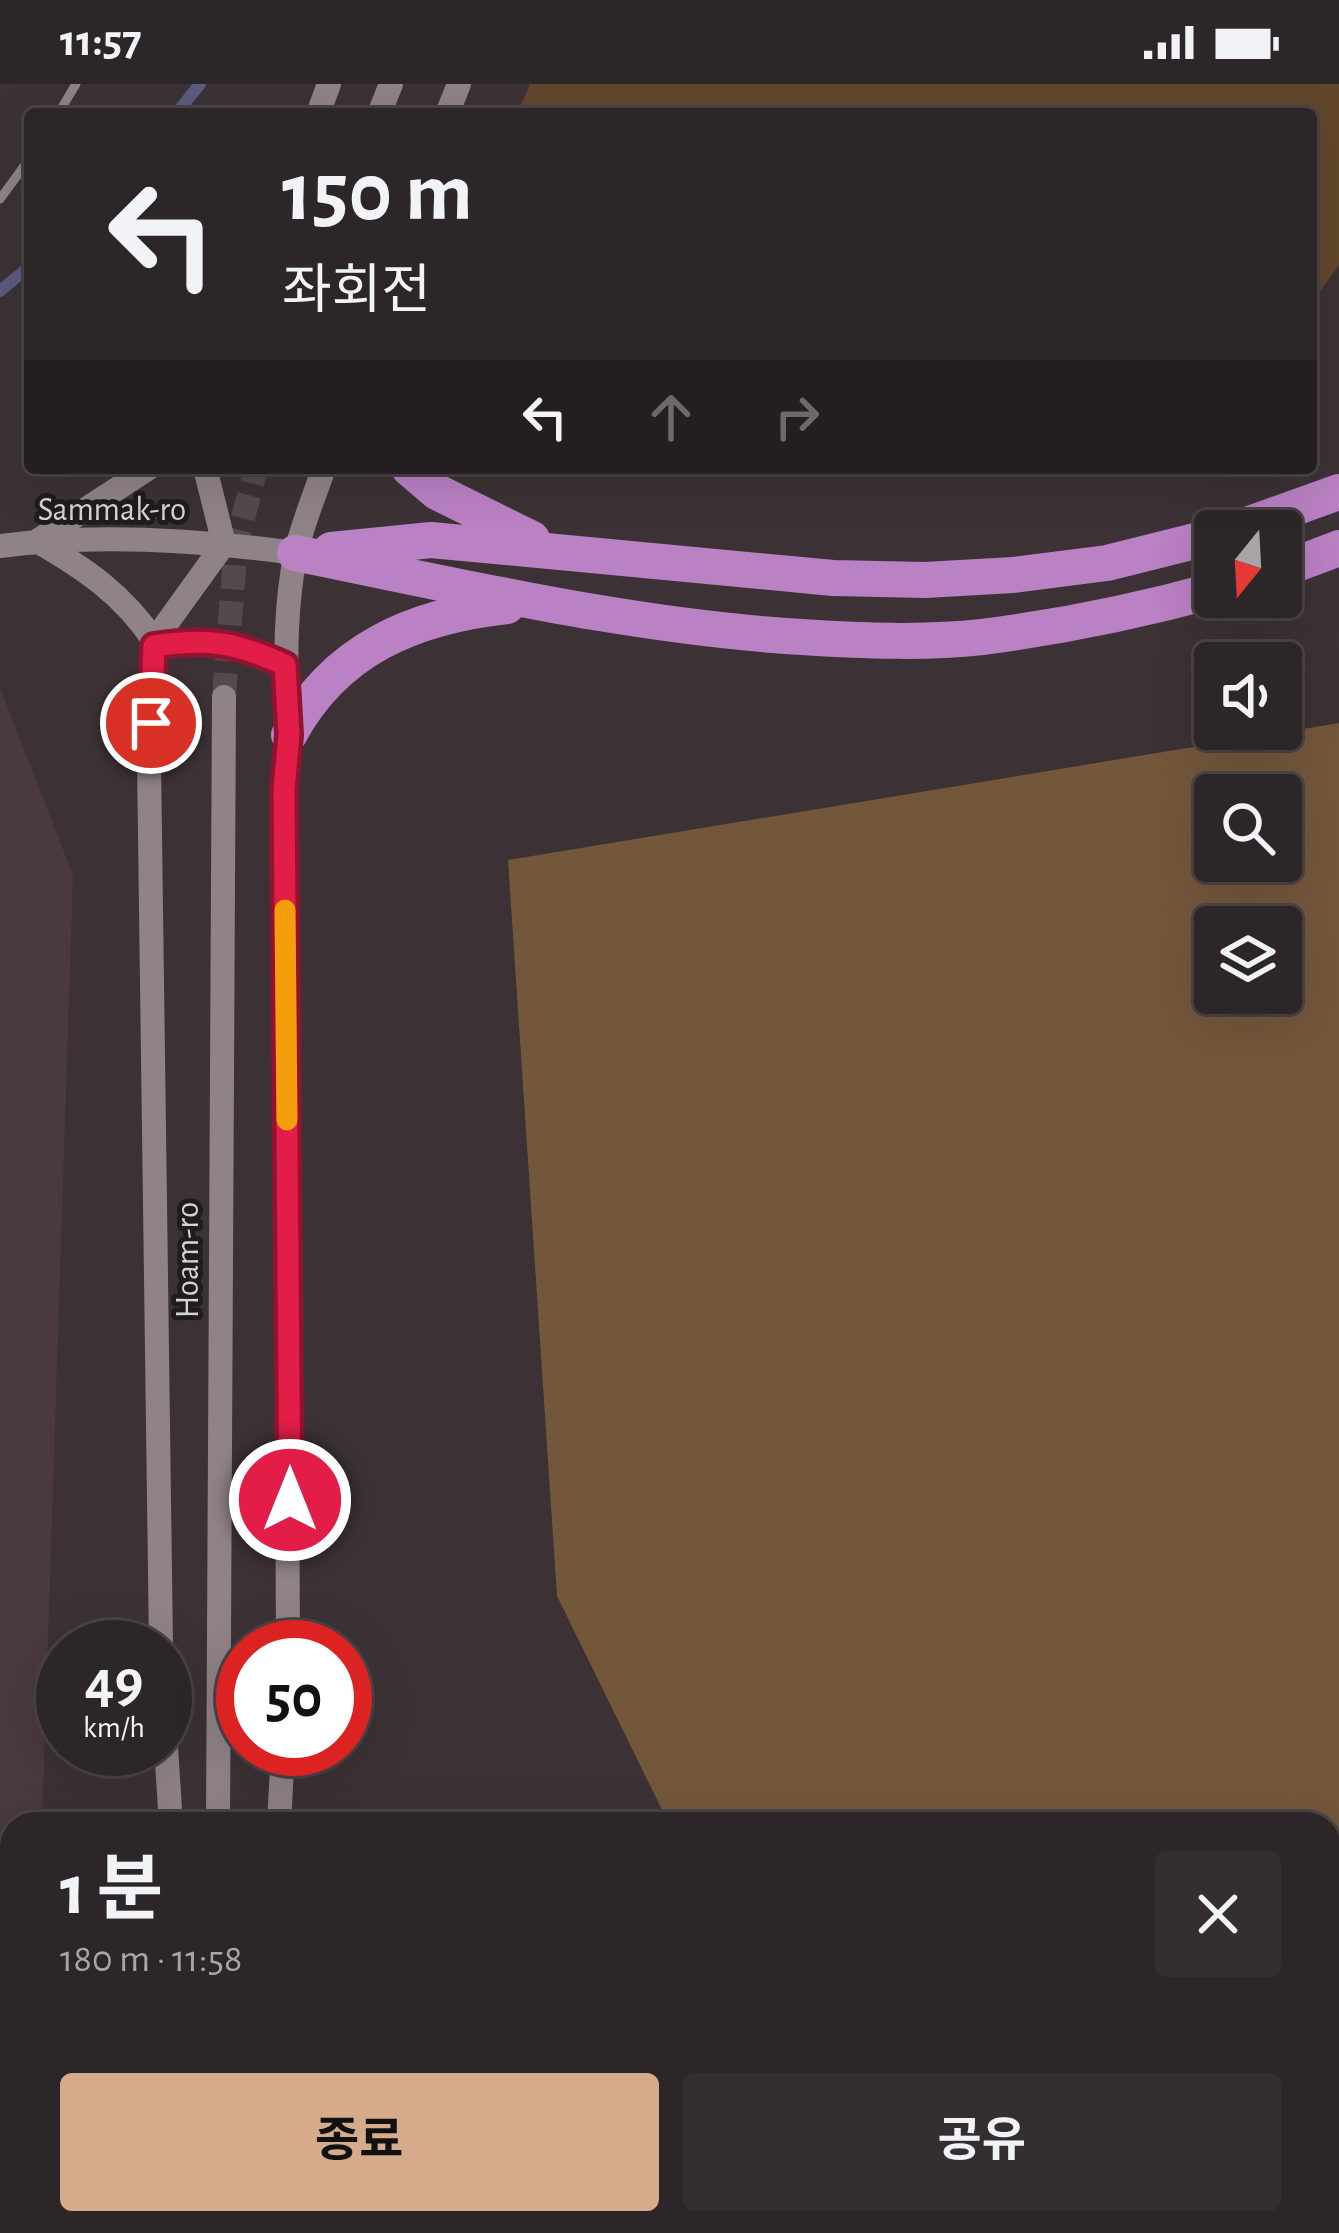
<!DOCTYPE html>
<html lang="ko">
<meta charset="utf-8">
<style>
body{margin:0;font-family:"Alegreya Sans","Noto Sans KR",sans-serif;background:#352e30;color:#f1f3f6;height:100vh;display:flex;flex-direction:column;font-size:45px;white-space:nowrap}
*{box-sizing:border-box;margin:0}
p{font-size:39px;color:#a7a5a8}
.icon{flex:none;width:66px;height:66px;fill:none;stroke:currentColor;stroke-width:2;stroke-linecap:round;stroke-linejoin:round}
.map{position:relative;flex:1;overflow:hidden}
.sheet{position:absolute;left:0px;top:1728px;width:1341px;height:423px;display:flex;flex-direction:column;background:#2d2628;border-radius:36px 36px 0 0;box-shadow:0 12px 48px #0002,0 0 0 3px #484345}
.sheet>*{flex:none}
.guide{position:absolute;left:24px;top:24px;width:1293px;height:366px;border-radius:12px;box-shadow:0 12px 48px #0002,0 0 0 3px #484345;background:#2d2628;color:#f1f3f6;overflow:hidden}
.needle{width:78px;rotate:198deg}
.controls{position:absolute;left:1194px;top:426px;display:grid;gap:24px}
.controls a{display:grid;place-items:center;width:108px;height:108px;border-radius:12px;background:#2d2628;box-shadow:0 12px 48px #0002,0 0 0 3px #484345;font-size:60px}
.speed{position:absolute;left:36px;top:1536px;display:flex;gap:24px;font-size:60px;font-weight:700;text-align:center}
.speed>*{display:grid;place-content:center;width:156px;height:156px;border-radius:50%;background:#2d2628;box-shadow:0 12px 48px #0002,0 0 0 3px #484345;line-height:1}
.speed small{font-size:30px;font-weight:400}
.speed .limit{border:18px solid #d22;background:#fff;color:#111}
.pin{position:absolute;display:grid;place-items:center;width:102px;height:102px;color:#fff;margin:-51px;border:6px solid #fff;border-radius:50%;box-shadow:0 3px 12px #0007}
.me{position:absolute;width:132px;margin:-66px;rotate:0deg;stroke-linejoin:round;filter:drop-shadow(0 0 9px #0008)}
.turn{display:flex;align-items:center;gap:42px;height:252px;padding:0 60px;font-size:54px}
.turn .icon{width:156px;height:156px;stroke-width:2.5}
.turn b{display:block;font-size:84px;line-height:102px}
.lanes{display:flex;align-items:center;height:114px;padding:0 60px;background:#0003;justify-content:center;gap:60px;direction:ltr}
.lanes .off{opacity:.35}
.round{display:grid;place-items:center;flex:none;width:126px;height:126px;border-radius:12px;background:#352e30}
.overview{display:flex;align-items:center;justify-content:space-between;height:204px;padding:0 60px}
h1{font-size:72px;font-weight:700;line-height:90px}
.cta{display:flex;gap:24px;margin-top:auto;padding:24px 60px}
.cta a{flex:1;height:138px;border-radius:12px;background:#d6ab8b;color:#111;font-size:48px;font-weight:700;line-height:138px;text-align:center}
.cta a+a{background:#352e30;color:#f1f3f6}
.status{display:flex;justify-content:space-between;align-items:center;height:84px;padding:0 60px;background:#2d2628;direction:ltr}
.status svg{height:33px;fill:currentColor}
.map>svg:first-child{display:block}
.built{fill:#4a393f}
.green{fill:#61462b}
.forest{fill:#73573b;fill-rule:evenodd}
.lines{fill:none;stroke-linecap:round;stroke-linejoin:round}
.stream{stroke:#5d5b7e;stroke-width:12}
.secondary-tunnel{stroke:#534a4d;stroke-width:24;stroke-dasharray:24 12;stroke-linecap:butt}
.lane{stroke:#908387;stroke-width:9}
.secondary{stroke:#908387;stroke-width:24}
.highway{stroke:#ba81c4;stroke-width:36}
.route-casing{stroke:#92132f;stroke-width:30}
.route{stroke:#e11d48;stroke-width:21}
.slow{stroke:#f59e0b;stroke-width:21}
.labels{text-anchor:middle;dominant-baseline:central;stroke-width:10;stroke-linejoin:round;paint-order:stroke}
.street-label{font-size:33px;fill:#d8d2d4;stroke:#201b1d}
</style>
<div class="status"><b>11:57</b><svg viewBox="0 0 49 12"><path d="M0 12V9h3v3zM5 12V6h3v6zM10 12V3h3v9zM15 12V0h3v12zM26 1h20v11H26zM47 4h2v5h-2z"/></svg></div>
<div class="map">
<svg width="1339" height="2149" viewBox="0 0 1339 2149">
<rect width="100%" height="100%" fill="#3c3235"/>
<!-- built -->
<path class="built" d="M0 604 73 791 42 1740H12V2139H29V2149H0Z"/>
<!-- green -->
<path class="green" d="M530 0H1339V181L1311 220V30H517Z"/>
<!-- forest -->
<path class="forest" d="M1339 639V2149H620V2139H1329V1740H669L557 1512 508 776ZM1215 711H1281V777H1215ZM1215 843H1281V909H1215Z"/>
<g class="lines">
<!-- stream -->
<path class="stream" d="M176 30 200 0
M0 207 30 182"/>
<!-- secondary-tunnel -->
<path class="secondary-tunnel" d="M224 613 236 461 256 384"/>
<!-- lane -->
<path class="lane" d="M58 30 76 0
M0 115 30 74"/>
<!-- secondary -->
<path class="secondary" d="M318 30 329 0
M379 30 391 0
M447 30 459 0
M149 384 37 457C84 484 124 511 154 557
M205 384 224 460
M0 462C96 449 200 456 295 469
M154 562C208 554 235 558 285 581
M161 1563 149 677 154 557 224 460
M288 1563 284 705C290 627 280 550 295 473 301 443 314 413 324 384
M165 1648 171 1740
M218 1740 224 613
M279 1740 283 1665
M222 2139V2149
M180 2149 182 2139"/>
<!-- highway -->
<path class="highway" d="M409 384 437 408 532 455
M1230 447 1339 408
M331 466 431 456 833 494 925 496 1013 491 1107 479 1215 452
M295 469C468 504 641 545 818 554 872 557 928 559 982 553 1060 543 1139 527 1215 506
M1281 486 1339 464
M289 651C335 565 414 532 507 522"/>
</g>
<g class="lines">
<defs>
<path id="route" d="M151 639 154 562C208 554 235 558 285 581L289 651 284 705 290 1416"/>
</defs>
<!-- route casing -->
<use href="#route" class="route-casing"/>
<!-- route -->
<use href="#route" class="route"/>
<!-- slow -->
<path class="slow" d="M285 826 287 1036"/>
</g>
<g class="labels">
<!-- street labels -->
<g class="street-label">
<text x="112" y="426">Sammak-ro</text>
<text transform="translate(188 1176) rotate(-90)">Hoam-ro</text>
</g>
</g>
</svg>
<div class="controls">
<a><svg class="needle" viewBox="-14 -14 28 28"><path d="M0-13l5 13h-10z" fill="#e53935"/><path d="M0 13l5-13h-10z" fill="#a7a5a8"/></svg></a>
<a><svg class="icon" aria-label="sound" viewBox="0 0 24 24"><path d="M4 9h4l5-4v14l-5-4H4zM17 9q2 3 0 6"/></svg></a>
<a><svg class="icon" aria-label="search" viewBox="0 0 24 24"><circle cx="10" cy="10" r="6"/><path d="M15 15l6 6"/></svg></a>
<a><svg class="icon" aria-label="layers" viewBox="0 0 24 24"><path d="M12 4l9 5-9 5-9-5zM3 14l9 5 9-5"/></svg></a>
</div>
<div class="speed"><div>49<small>km/h</small></div><div class="limit">50</div></div>
<div class="pin" style="left:151px;top:639px;background:#d93025"><svg class="icon" aria-label="arrive" viewBox="0 0 24 24"><path d="M6 21V4h12l-3 4 3 4H6"/></svg></div>
<svg class="me" style="left:290px;top:1416px" viewBox="-20 -20 40 40"><circle r="17" fill="#e11d48" stroke="#fff" stroke-width="3"/><path d="M0-11L8 9 0 5-8 9z" fill="#fff"/></svg>
<div class="guide">
<div class="turn"><svg class="icon" aria-label="left" viewBox="0 0 24 24"><path d="M17 20v-9H6M10 6l-5 5 5 5"/></svg><div><b>150 m</b>좌회전</div></div>
<div class="lanes"><svg class="icon" aria-label="left" viewBox="0 0 24 24"><path d="M17 20v-9H6M10 6l-5 5 5 5"/></svg><svg class="icon off" aria-label="ahead" viewBox="0 0 24 24"><path d="M12 20V5M6 11l6-6 6 6"/></svg><svg class="icon off" aria-label="right" viewBox="0 0 24 24"><path d="M7 20v-9h11M14 6l5 5-5 5"/></svg></div>
</div>
<section class="sheet">
<div class="overview"><div><h1>1 분</h1><p>180 m · 11:58</p></div><a class="round"><svg class="icon" aria-label="close" viewBox="0 0 24 24"><path d="M6 6l12 12M18 6L6 18"/></svg></a></div>
<div class="cta"><a>종료</a><a>공유</a></div>
</section>
</div>
